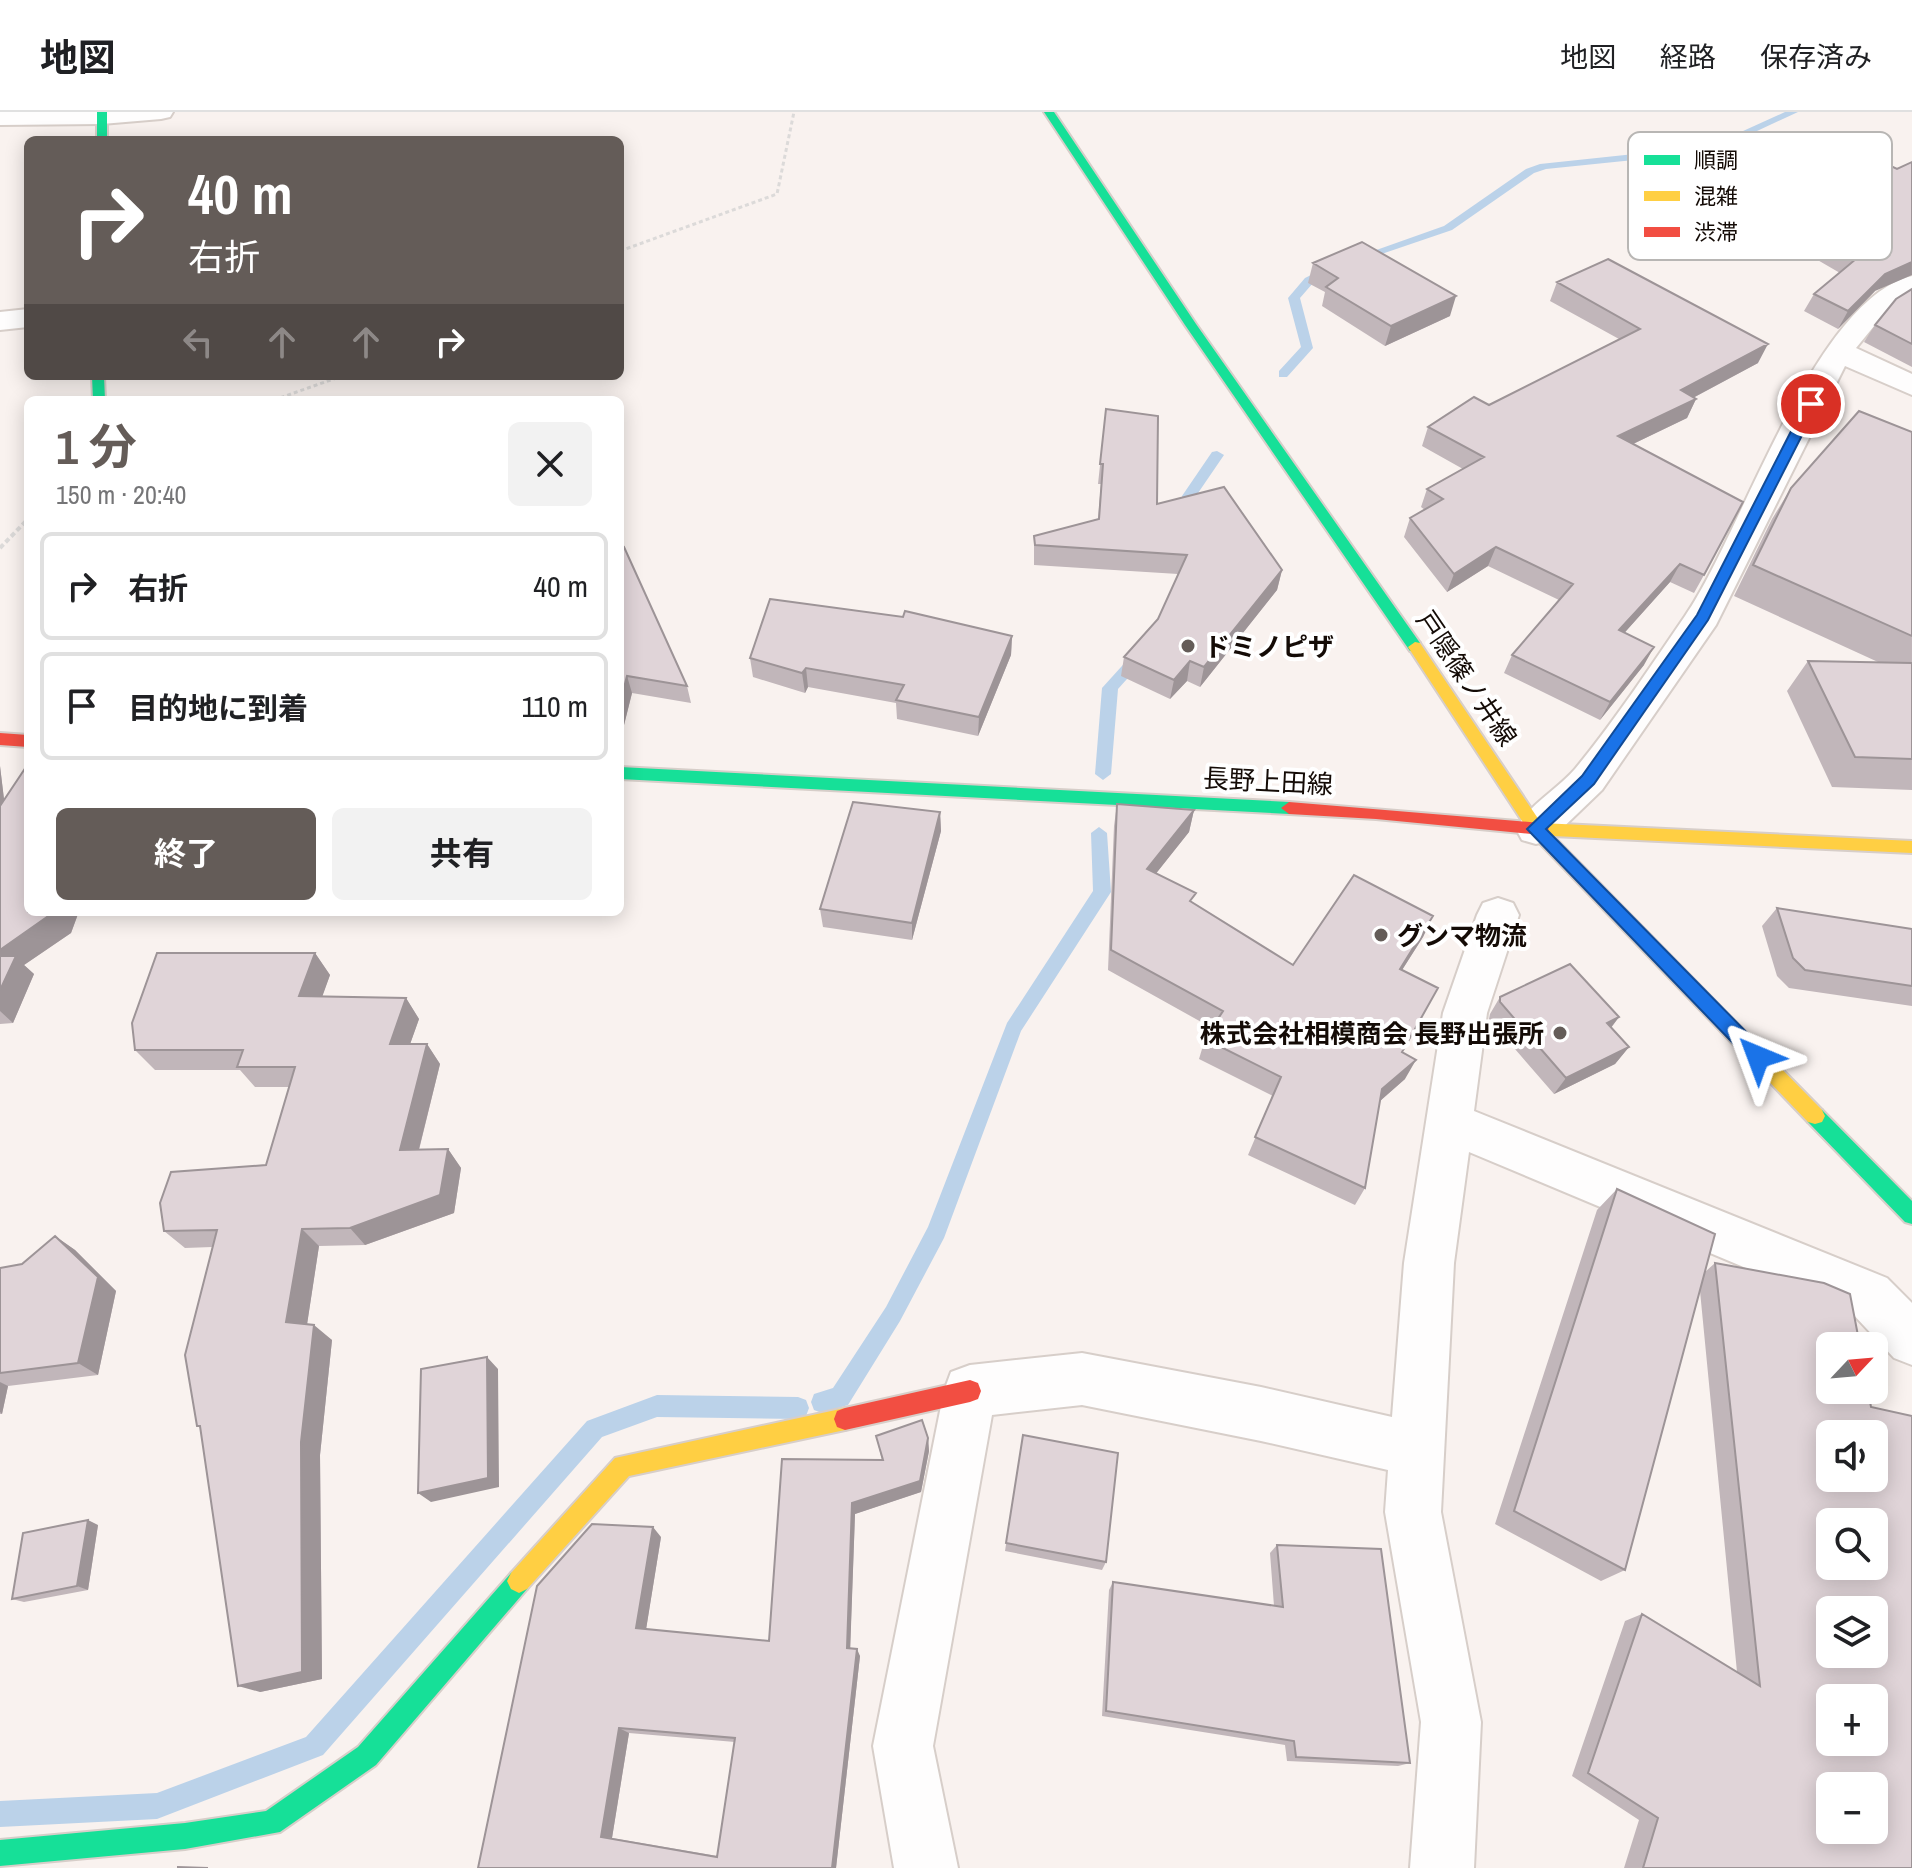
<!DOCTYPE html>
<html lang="ja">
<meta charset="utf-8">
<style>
body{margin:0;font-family:"Archivo Narrow","Noto Sans JP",sans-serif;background:#f2f2f2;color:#202124;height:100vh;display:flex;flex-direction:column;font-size:30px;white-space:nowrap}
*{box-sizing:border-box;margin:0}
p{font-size:26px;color:#757577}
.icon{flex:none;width:44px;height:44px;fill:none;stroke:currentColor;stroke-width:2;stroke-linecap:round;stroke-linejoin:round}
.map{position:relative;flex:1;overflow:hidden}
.sheet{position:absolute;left:24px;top:284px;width:600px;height:520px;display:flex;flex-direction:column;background:#fff;border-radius:12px;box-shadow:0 4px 20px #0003}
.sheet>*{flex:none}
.top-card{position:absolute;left:24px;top:24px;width:600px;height:244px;border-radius:12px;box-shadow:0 4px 20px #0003;background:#645c58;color:#fff;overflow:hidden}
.needle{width:52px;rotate:64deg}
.controls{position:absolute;left:1816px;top:1220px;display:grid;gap:16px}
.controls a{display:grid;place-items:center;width:72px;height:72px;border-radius:12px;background:#fff;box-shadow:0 4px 20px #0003;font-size:40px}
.pin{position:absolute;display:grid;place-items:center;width:68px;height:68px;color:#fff;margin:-34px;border:4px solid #fff;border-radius:50%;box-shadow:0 2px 8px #0007}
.me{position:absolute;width:88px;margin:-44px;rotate:316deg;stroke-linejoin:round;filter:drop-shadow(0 0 6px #0008)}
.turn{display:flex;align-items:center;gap:28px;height:168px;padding:0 32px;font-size:36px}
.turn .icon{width:104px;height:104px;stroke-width:2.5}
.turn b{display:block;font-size:56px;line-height:68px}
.lanes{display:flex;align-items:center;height:76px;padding:0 32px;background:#0003;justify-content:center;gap:40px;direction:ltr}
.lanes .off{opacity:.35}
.round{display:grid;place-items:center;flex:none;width:84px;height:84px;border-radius:12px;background:#f2f2f2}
.summary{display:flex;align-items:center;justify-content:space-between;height:136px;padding:0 32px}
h1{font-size:48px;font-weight:700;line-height:60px;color:#645c58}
.button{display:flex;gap:16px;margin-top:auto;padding:16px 32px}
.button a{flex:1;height:92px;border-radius:12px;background:#645c58;color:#fff;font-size:32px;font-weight:700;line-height:92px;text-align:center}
.button a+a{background:#f2f2f2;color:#202124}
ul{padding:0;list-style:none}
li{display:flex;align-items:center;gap:24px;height:108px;margin:0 16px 12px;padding:0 16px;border:4px solid #e0e0e0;border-radius:12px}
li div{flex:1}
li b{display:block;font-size:30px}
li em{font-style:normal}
header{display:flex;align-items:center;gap:48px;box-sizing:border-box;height:112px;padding:0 40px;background:#fff;border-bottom:2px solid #e0e0e0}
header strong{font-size:38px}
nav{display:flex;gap:44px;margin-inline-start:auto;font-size:28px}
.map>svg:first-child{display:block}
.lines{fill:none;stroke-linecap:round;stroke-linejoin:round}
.stream{fill:#bbd2e9;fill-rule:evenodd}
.street-casing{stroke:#d7cec9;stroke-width:4}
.fast-casing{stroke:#d7cec9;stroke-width:4}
.slow-casing{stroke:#d7cec9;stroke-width:4}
.jam-casing{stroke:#d7cec9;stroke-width:4}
.path-far1{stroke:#dcdad9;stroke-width:3;stroke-dasharray:4 3;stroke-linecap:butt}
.path{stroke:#dcdad9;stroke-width:4;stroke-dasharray:5 3;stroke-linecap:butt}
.street{fill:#fefdfd;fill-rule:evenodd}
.fast{fill:#16e098;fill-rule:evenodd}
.slow{fill:#ffcf43;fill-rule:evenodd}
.jam{fill:#f24e42;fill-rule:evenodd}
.wall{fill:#c1b6ba;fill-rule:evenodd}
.shaded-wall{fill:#9d9497}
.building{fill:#e0d4d8;stroke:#9d9497;stroke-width:2;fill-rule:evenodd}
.route{fill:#1a73e8;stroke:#114b97;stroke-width:2}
.poi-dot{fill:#645c58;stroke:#fff;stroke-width:3}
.labels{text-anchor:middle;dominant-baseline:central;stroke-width:8;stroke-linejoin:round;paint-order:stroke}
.poi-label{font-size:26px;font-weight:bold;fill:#140b06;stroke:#fff;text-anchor:start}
.street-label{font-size:26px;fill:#140b06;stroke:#fff}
.key{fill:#fff;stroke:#b8b6b4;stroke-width:2}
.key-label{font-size:22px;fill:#140b06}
</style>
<header>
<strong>地図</strong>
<nav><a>地図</a><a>経路</a><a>保存済み</a></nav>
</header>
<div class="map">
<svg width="1912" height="1756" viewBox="0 0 1912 1756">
<rect width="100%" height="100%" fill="#f9f2ef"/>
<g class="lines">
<!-- stream -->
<path class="stream" d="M1785 0H1798L1712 40 1546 57 1534 61 1452 118 1361 149 1351 147 1444 114 1526 57 1540 52 1710 34Z
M1329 154 1335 157 1333 159 1313 171 1300 186 1313 236 1287 265H1279V259L1301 235 1288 186 1305 166Z
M1217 339 1224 343 1196 384 1194 407 1187 411 1182 410V384L1212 340Z
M1136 543 1144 548 1118 577 1111 662 1103 668 1095 662 1102 576 1131 544Z
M1099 715 1107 721 1111 780 1021 919 944 1126 900 1209 848 1293 822 1301 814 1298 811 1290 814 1282 833 1276 886 1195 928 1115 1007 911 1093 779 1091 721Z
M657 1283 798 1285 806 1288 809 1296 806 1304 798 1307 657 1305 602 1325 323 1643 157 1707 0 1715V1689L157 1681 306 1625 587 1309Z"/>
<defs>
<path id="street" d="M0 0H173L170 5 161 7 102 12 0 13Z
M1912 164V184L1884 202 1856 236 1912 262V283L1845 254 1716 513 1602 678 1550 728 1536 732 1522 728 1516 717C1529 692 1557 678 1575 657 1613 611 1651 554 1685 504 1742 422 1813 188 1912 164Z
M28 197V215L0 218V200Z
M1498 786 1513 791 1519 803 1487 901 1474 999 1887 1166 1912 1191V1253L1894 1246 1851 1200 1469 1040 1454 1151 1441 1400 1481 1610 1474 1756H1410L1421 1610 1385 1400 1388 1358 1261 1329 1082 1293 992 1303 933 1634 958 1756H894L873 1634 944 1279 951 1260 970 1253 1082 1241 1261 1275 1392 1305 1404 1151 1443 901 1477 803 1483 791Z"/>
<path id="fast" d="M97 0H107V28H97Z
M1044 0H1054L1196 212 1420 531V539H1410L1185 213Z
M92 264H104L105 288H93Z
M620 655 1289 690 1297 696 1289 702 620 667Z
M1815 996 1822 998 1912 1089V1112L1905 1110 1808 1010 1805 1004 1808 998Z
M519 1457 527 1461 531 1469 527 1477 376 1653 280 1720 185 1737 0 1754V1728L185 1711 266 1699 358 1635 511 1461Z"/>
<path id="slow" d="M1415 530 1420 531 1541 711 1912 729V741L1553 724 1822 998 1825 1004 1822 1010 1815 1012 1808 1010 1530 721 1408 535Z
M845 1296 853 1299 856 1307 853 1315 845 1318 629 1364 527 1477 519 1481 511 1477 507 1469 511 1461 615 1346Z"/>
<path id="jam" d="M0 621 28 623V635L0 633Z
M1289 690 1541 711 1549 717 1541 723 1376 707 1289 702 1281 696Z
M970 1268 978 1271 981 1279 978 1287 970 1290 845 1318 837 1315 834 1307 837 1299 845 1296Z"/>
</defs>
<!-- street casing -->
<use href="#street" class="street-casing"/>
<!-- fast casing -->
<use href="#fast" class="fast-casing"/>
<!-- slow casing -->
<use href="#slow" class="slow-casing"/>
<!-- jam casing -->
<use href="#jam" class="jam-casing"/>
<!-- path-far1 -->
<path class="path-far1" d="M620 139 777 82 794 0
M274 288 342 264"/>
<!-- path -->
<path class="path" d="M0 436 28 407"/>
<!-- street -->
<use href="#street" class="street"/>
<!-- fast -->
<use href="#fast" class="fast"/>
<!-- slow -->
<use href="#slow" class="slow"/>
<!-- jam -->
<use href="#jam" class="jam"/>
</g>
<!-- wall -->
<path class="wall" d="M1891 54 1875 179 1838 217 1804 199 1814 182 1840 161 1766 118 1774 100Z
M1313 151 1450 204 1385 234 1322 194 1325 180 1308 171Z
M1557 170 1758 251 1693 286 1696 287 1687 306 1633 332 1704 463 1694 481 1670 470 1624 521 1644 553 1600 608 1504 561 1512 543 1559 488 1488 454 1447 480 1404 425 1410 406 1425 398 1421 395 1427 377 1463 357 1422 334 1428 315 1489 293 1619 227 1550 189Z
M1912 177V255L1864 230 1875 213Z
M1106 297 1157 392 1282 458 1277 478 1200 575 1187 569 1170 587 1121 564 1124 545 1158 507 1178 462 1034 453V424L1098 407 1101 372H1098Z
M1912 320V678L1832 675 1787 579 1808 549 1878 550 1734 484 1772 407 1791 376Z
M620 436 687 574 691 591 632 581 620 629Z
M1012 524 1011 543 978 624 897 607 896 591 808 575 805 581 753 565 750 546Z
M0 654 4 688 28 800H102L78 802 71 821 24 853 34 862 13 911 0 912Z
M1117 692 1194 698 1189 720 1156 761 1193 791 1293 853 1433 804 1423 825 1402 858V940L1405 967 1380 989 1365 1076 1355 1093 1248 1043 1273 984 1199 947 1205 927 1212 916 1108 858 1114 714Z
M940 700 941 719 912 828 823 815 820 797Z
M1777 796 1912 817V894L1789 876 1777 864 1762 814Z
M315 841 330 863 322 884 406 886 419 907 410 932H427L440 952 419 1038 448 1037 461 1056 454 1101 365 1133 319 1134 307 1212 332 1228 320 1343 322 1567 260 1580 201 1316 197 1314 212 1135 185 1136 164 1119 266 1053 289 975H255L240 958H155L135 938Z
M1500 885 1619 905 1611 916 1629 935 1615 952 1554 982 1489 907 1490 902Z
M1617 1077 1705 1160 1715 1151 1912 1756H1624L1639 1708 1572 1664 1625 1509 1642 1502 1737 1560 1700 1179 1625 1458 1601 1469 1495 1412 1597 1098Z
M55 1124 75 1138 116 1179 98 1263 8 1274 2 1302H0V1156L22 1152Z
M1023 1323 1106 1450 1102 1458 1005 1439Z
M876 1324 928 1326 929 1339 921 1380 855 1402 850 1537 860 1544 836 1756H478L661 1425 646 1517 769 1529 882 1348ZM629 1621 735 1630 717 1744 612 1726Z
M98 1413 88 1478 24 1490 12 1487Z
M1277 1433 1410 1651 1398 1654 1287 1649 1285 1633 1102 1604 1109 1478 1113 1470 1274 1494 1270 1441Z"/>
<!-- shaded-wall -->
<path class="shaded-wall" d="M1912 150V163L1875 179 1838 217 1848 199 1885 162Z
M1456 184 1450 204 1385 234 1391 214Z
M1768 232 1758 251 1672 297 1681 278Z
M1696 287 1687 306 1610 343 1618 324Z
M1496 435 1488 454 1447 480 1454 462Z
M1680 452 1670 470 1610 537 1619 518Z
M1282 458 1277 478 1200 575 1204 555Z
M1012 524 1011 543 978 624 979 605Z
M1654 535 1644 553 1600 608 1610 590Z
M1190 549 1187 569 1170 587 1174 568Z
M806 556 808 575 805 581 802 561Z
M627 564 632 581 620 629V592Z
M0 654 9 728 0 718Z
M1194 698 1189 720 1143 778 1147 757Z
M940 700 941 719 912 828V811Z
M54 800H77L78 802 71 821 24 853 34 862 13 911 0 899V838Z
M1433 804 1423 825 1390 877 1400 857Z
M315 841 330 863 315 905 299 884Z
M406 886 419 907 403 952 390 932Z
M1619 905 1606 922 1607 911Z
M427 932 440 952 414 1057 400 1038Z
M1629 935 1615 952 1554 982 1566 966Z
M1416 948 1405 967 1372 996 1382 977Z
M448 1037 461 1056 454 1101 365 1133 350 1116Z
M302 1117 319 1134 305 1226 286 1210Z
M55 1124 75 1138 116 1179 98 1263 78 1251Z
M314 1213 332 1228 320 1343 322 1567 260 1580 238 1574 301 1330Z
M487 1245 498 1257 499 1375 431 1390 418 1381Z
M0 1270 8 1274 2 1302 0 1300Z
M928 1326 929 1339 921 1380 855 1402 850 1543 847 1536 852 1391Z
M88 1408 98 1413 88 1478 77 1474Z
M653 1415 661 1425 645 1524 636 1516Z
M857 1537 860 1544 836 1756H832Z
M619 1616 629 1621 612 1726 601 1725Z
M177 1754 208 1755V1756H177Z"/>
<!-- building -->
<path class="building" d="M1912 50V150L1885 162 1848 199 1814 182 1856 147 1774 100 1830 71 1891 54 1897 57Z
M1362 130 1456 184 1391 214 1326 175 1338 166 1313 151Z
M1608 147 1768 232 1681 278 1696 287 1618 324 1743 390 1704 463 1680 452 1619 518 1654 535 1610 590 1512 543 1573 472 1496 435 1454 462 1410 406 1443 387 1427 377 1484 345 1428 315 1474 285 1489 293 1640 217 1557 170Z
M1912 177V232L1875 213 1896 187Z
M1106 297 1158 304 1157 392 1224 375 1282 458 1204 555 1190 549 1174 568 1124 545 1158 507 1187 443 1035 433 1034 424 1099 407 1103 352H1100Z
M1859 299 1912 320V524L1753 453 1791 376Z
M624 435 687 574 627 564 620 592V436Z
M770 487 903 505 905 499 1012 524 979 605 896 588 904 573 806 556 802 561 750 546Z
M1808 549 1912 551V647L1855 645Z
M28 652V800H54L0 838V694Z
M853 690 940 700 912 811 820 797Z
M1117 692 1194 698 1147 757 1196 781 1190 789 1293 853 1354 763 1433 804 1400 857 1438 876 1402 940 1416 948 1382 977 1365 1076 1255 1025 1281 965 1205 927 1223 899 1111 838Z
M1777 796 1912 817V874L1805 858 1793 846Z
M157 841H315L299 884 406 886 390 932H427L400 1038 448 1037 440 1083 350 1116 302 1117 286 1210 314 1213 301 1330 302 1560 238 1574 200 1314H197L185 1243 217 1118 164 1119 160 1091 171 1060 266 1053 295 955H237L243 938H135L132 911Z
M0 844H16L0 878Z
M1570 852 1619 905 1607 911 1629 935 1566 966 1500 890V885Z
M1617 1077 1715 1122 1625 1458 1514 1399Z
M55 1124 98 1165 78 1251 0 1261V1156L22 1152Z
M1715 1151 1824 1171 1850 1182 1860 1234H1830V1278H1868L1871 1295 1912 1304V1756H1643L1658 1706 1588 1661 1642 1502 1760 1574ZM1830 1322H1874V1366H1830ZM1830 1410H1874V1454H1830ZM1830 1498H1874V1542H1830ZM1830 1586H1874V1630H1830ZM1830 1674H1874V1718H1830Z
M487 1245 488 1366 418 1381 421 1257Z
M922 1308 928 1326 920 1369 852 1391 847 1536 857 1537 832 1756H478L537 1474 592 1412 653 1415 636 1516 769 1529 782 1347 883 1348 876 1324ZM619 1616 735 1626 717 1745 601 1725Z
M1023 1323 1118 1341 1106 1450 1006 1431Z
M88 1408 77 1474 12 1487 23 1421Z
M1277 1433 1381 1437 1410 1651 1296 1645 1294 1629 1106 1599 1113 1470 1283 1495Z"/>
<!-- route -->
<path class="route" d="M1811 288 1818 292 1708 508 1594 672 1546 717 1765 939 1768 945 1765 951H1752L1527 717 1582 664 1697 503 1805 292Z"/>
<!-- markers -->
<g class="poi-dot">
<circle cx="1188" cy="534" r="8"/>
<circle cx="1381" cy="823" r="8"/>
<circle cx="1560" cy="921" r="8"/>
</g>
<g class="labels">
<!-- poi labels -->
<g class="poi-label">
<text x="1204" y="534">ドミノピザ</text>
<text x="1397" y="823">グンマ物流</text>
<text x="1544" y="921" text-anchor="end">株式会社相模商会 長野出張所</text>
</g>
<!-- street labels -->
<g class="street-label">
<text transform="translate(1467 566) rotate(56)">戸隠篠ノ井線</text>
<text transform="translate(1268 669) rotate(3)">長野上田線</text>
</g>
</g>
<!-- legend -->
<rect x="1628" y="20" width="264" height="128" rx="12" class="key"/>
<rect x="1644" y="43" width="36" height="10" fill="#16e098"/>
<rect x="1644" y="79" width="36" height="10" fill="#ffcf43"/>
<rect x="1644" y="115" width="36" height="10" fill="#f24e42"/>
<g class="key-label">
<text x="1694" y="56">順調</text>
<text x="1694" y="92">混雑</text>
<text x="1694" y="128">渋滞</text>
</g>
</svg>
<div class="controls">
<a><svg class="needle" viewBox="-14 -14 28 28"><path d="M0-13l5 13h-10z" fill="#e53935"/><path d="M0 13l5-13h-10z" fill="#757577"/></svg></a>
<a><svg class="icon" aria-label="sound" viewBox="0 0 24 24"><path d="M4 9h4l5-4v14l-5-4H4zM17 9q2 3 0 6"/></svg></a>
<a><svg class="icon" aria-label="search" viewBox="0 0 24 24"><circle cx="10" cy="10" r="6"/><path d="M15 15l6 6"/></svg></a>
<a><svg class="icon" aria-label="layers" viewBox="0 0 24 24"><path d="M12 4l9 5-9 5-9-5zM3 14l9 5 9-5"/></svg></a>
<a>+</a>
<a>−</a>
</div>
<div class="pin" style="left:1811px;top:292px;background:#d93025"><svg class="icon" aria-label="arrive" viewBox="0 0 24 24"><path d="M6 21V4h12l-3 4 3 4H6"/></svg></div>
<svg class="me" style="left:1758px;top:945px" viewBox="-20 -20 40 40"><path d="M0-17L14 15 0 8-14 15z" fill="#1a73e8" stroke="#fff" stroke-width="4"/></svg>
<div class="top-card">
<div class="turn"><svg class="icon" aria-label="right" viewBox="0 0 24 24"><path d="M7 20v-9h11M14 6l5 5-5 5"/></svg><div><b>40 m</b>右折</div></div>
<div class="lanes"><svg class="icon off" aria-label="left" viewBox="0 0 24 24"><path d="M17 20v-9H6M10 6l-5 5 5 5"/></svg><svg class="icon off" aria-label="ahead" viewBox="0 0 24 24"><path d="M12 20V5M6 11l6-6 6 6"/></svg><svg class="icon off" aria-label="ahead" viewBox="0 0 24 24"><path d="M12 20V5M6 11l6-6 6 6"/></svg><svg class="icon" aria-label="right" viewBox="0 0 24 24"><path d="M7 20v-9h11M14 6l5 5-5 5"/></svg></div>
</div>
<section class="sheet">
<div class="summary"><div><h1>1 分</h1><p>150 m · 20:40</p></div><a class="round"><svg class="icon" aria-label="close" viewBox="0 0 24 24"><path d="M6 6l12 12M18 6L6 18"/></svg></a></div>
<ul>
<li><svg class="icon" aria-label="right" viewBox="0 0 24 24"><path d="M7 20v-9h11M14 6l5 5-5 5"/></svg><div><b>右折</b></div><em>40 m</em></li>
<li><svg class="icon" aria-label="arrive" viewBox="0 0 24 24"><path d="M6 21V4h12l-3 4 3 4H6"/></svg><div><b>目的地に到着</b></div><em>110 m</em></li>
</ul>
<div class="button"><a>終了</a><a>共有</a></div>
</section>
</div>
